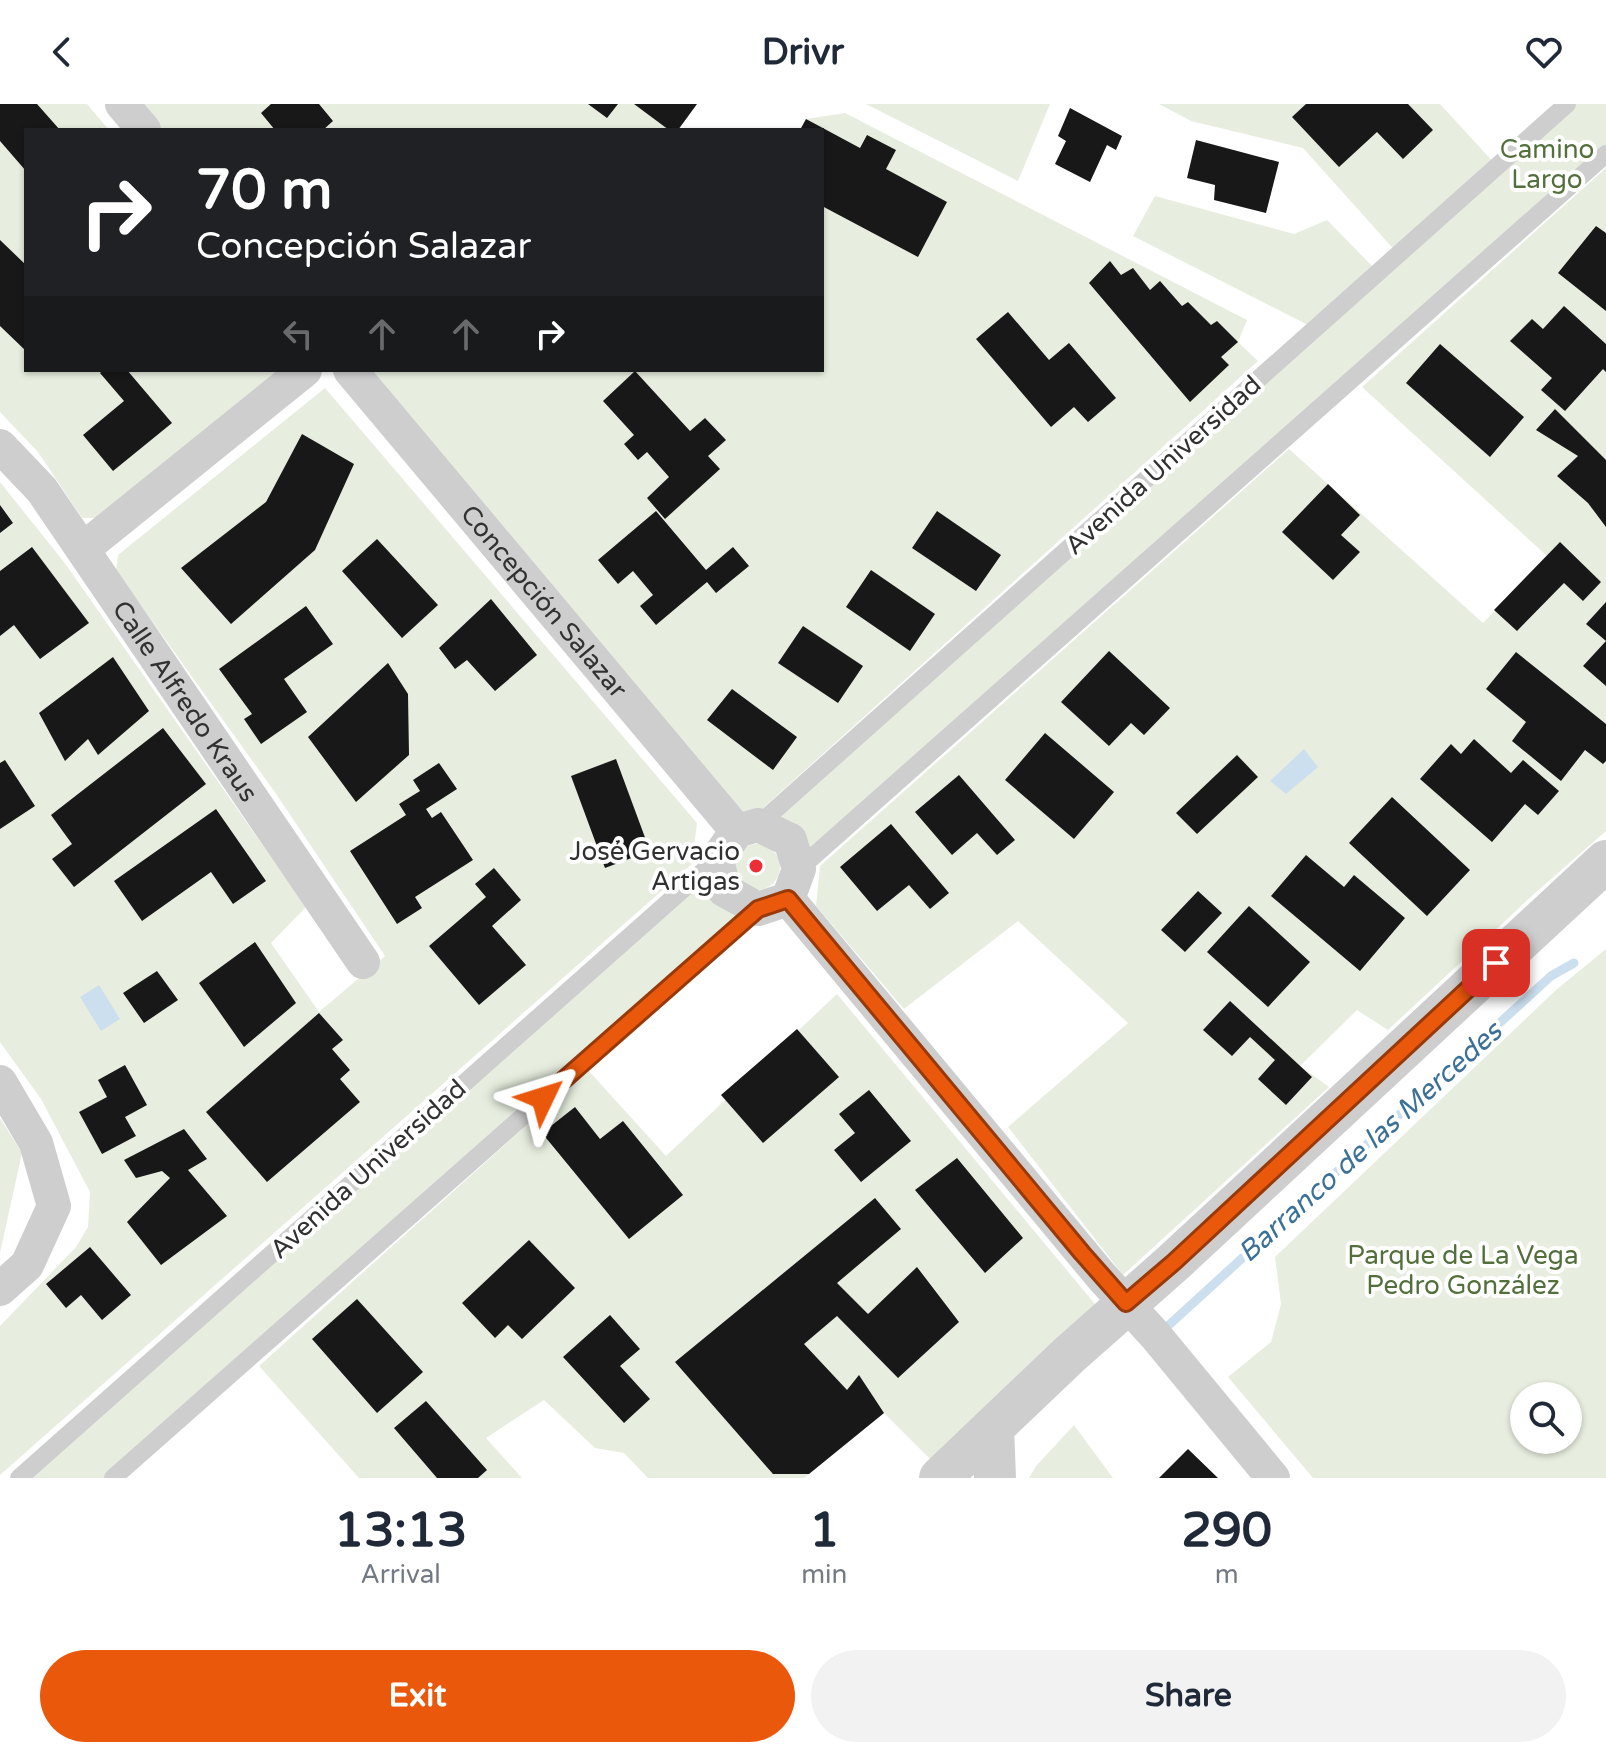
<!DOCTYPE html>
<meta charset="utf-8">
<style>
body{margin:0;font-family:"Varela Round",sans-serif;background:#f2f2f3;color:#1f2937;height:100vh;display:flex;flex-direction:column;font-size:30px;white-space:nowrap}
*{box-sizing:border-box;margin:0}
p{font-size:26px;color:#747a83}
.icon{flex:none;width:44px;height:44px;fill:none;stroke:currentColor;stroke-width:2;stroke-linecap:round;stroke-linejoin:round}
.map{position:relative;height:1374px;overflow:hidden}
.details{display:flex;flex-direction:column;background:#fff;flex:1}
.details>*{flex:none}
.hud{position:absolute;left:24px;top:24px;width:800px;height:244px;border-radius:0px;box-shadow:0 2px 6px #0004;background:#202124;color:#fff;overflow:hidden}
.fabs{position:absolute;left:1510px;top:1278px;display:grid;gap:16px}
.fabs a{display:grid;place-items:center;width:72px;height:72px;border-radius:50%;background:#fff;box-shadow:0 2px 6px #0004;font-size:40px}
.pin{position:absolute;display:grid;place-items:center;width:68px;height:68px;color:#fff;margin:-34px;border-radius:16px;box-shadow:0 4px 12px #0006}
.me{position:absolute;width:88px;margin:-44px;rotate:49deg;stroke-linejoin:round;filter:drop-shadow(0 0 6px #0008)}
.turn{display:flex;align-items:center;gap:28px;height:168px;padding:0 40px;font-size:36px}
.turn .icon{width:104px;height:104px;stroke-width:2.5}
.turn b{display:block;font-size:56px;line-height:68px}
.lanes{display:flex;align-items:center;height:76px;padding:0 40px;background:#0003;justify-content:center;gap:40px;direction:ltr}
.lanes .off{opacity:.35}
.eta{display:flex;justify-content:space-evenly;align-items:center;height:136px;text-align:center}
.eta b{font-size:48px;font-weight:800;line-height:56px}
.cta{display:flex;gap:16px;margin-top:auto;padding:16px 40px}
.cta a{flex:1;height:92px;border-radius:48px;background:#ea580c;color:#fff;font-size:32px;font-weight:800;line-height:92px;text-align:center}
.cta a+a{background:#f2f2f3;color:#1f2937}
header{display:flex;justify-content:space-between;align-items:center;height:104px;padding:0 40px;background:#fff;font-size:36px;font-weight:800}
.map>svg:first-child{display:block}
.green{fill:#e7eedf;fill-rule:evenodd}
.water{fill:#cbdfee}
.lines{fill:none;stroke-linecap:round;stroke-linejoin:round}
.stream{stroke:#cbdfee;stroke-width:9}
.building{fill:#181818}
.service{stroke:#cecece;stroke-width:18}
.minor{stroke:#cecece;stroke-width:34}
.tertiary{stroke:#cecece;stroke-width:42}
.route-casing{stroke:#983908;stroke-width:20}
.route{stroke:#ea580c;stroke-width:14}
.poi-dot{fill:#ec2f37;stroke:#fff;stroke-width:3}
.labels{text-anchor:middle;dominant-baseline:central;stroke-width:8;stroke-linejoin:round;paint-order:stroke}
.park-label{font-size:26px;fill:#526f3c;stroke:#fff}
.street-label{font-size:26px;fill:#313131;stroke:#fff}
.poi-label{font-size:26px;fill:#313131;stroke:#fff;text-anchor:end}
.water-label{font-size:28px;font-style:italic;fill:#3b7097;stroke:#fff}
</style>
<header><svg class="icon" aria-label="back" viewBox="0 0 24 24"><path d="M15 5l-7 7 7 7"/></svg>Drivr<svg class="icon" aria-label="heart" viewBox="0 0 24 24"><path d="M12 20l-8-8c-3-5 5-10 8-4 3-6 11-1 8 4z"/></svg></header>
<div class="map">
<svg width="1606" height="1374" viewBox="0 0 1606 1374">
<rect width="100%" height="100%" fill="#fff"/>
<!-- green -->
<path class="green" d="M0 0H87L109 26H26V266H289L98 414H82L38 348 0 308Z
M140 0H697L678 26H162Z
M866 0H1050L1018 77Z
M1159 0H1440L1497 62 1567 0H1606V50L799 765 758 721 1314 224 1133 132 1155 92 1294 130 1327 116 1378 168 1398 150 1303 44 1191 17Z
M845 9 1247 216 1238 238 1258 257 762 705 749 706 740 712 369 266H822V26H800L806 15Z
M1606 64V727L1534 790 1388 926 1357 906 1300 962 1329 983 1123 1171 1008 1023 1128 919 1018 817 904 905 816 802 820 762 1289 345 1483 519 1547 452 1362 283Z
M325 284 697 719 692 760 0 1371V1222L76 1143 88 1123 90 1088 41 995 0 938V378L64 458 306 803 271 839 319 908 385 852 274 687 116 467 118 451Z
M734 763a23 23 0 1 1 46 0a23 23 0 1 1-46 0Z
M717 755 758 805 113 1374H18Z
M1606 845V1374H1313L1228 1273 1271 1238 1281 1200 1275 1153 1556 886ZM1524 1292H1568V1336H1524Z
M837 890 1100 1206 933 1358 884 1309 804 1374H648L624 1349 595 1344 544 1296 486 1334 522 1374H359L259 1262 588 966 666 1052Z
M0 1014 22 1049 0 1149Z
M1074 1321 1113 1374H1029L1036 1362Z"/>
<!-- water -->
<path class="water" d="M1304 645 1318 663 1286 690 1270 677Z
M99 881 120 915 101 927 80 893Z"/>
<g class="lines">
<!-- stream -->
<path class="stream" d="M1169 1221 1551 872 1574 859"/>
</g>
<!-- building -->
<path class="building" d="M0 0H37L60 26H26V67L0 37Z
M271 0H319L333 17 323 26H275L261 9Z
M588 0H618L607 14Z
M634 0H697L678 26H669Z
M1306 0H1408L1433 26 1403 55 1377 28 1339 63 1292 13Z
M1070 4 1122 32 1116 46 1107 41 1090 78 1055 60 1066 37 1058 32Z
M806 15 860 44 867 31 896 46 886 65 947 98 918 153 822 102V26H800Z
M1196 36 1279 58 1266 109 1214 96 1215 81 1187 74Z
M1596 122 1606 129V207L1558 169Z
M0 136 26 161V247L0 222Z
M1110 157 1121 171 1133 164 1150 186 1160 177 1182 202 1188 198 1211 221 1217 217 1238 238 1221 253 1229 261 1190 298 1089 179Z
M1564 202 1606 240V268L1603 265 1565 307 1541 286 1552 274 1510 237 1532 215 1543 225Z
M1008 208 1049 256 1069 239 1116 294 1088 318 1074 303 1051 323 976 235Z
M1440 240 1524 313 1490 353 1406 279Z
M103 266H127L172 319 113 367 83 331 124 297 100 269Z
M635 267 690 327 705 314 726 336 708 352 720 365 665 415 647 394 669 373 647 348 638 356 624 340 634 331 603 297Z
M1555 305 1606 356V423L1588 399 1557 372 1578 352 1536 326Z
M302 330 354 360 315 446 231 520 181 464 266 398Z
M1328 380 1360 411 1341 431 1360 448 1333 476 1282 428Z
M0 401 13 419 0 429Z
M656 407 706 466 733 443 749 462 716 489 707 478 656 521 640 502 653 491 633 467 618 480 598 456Z
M937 407 1001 451 976 487 912 444Z
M377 435 438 501 402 534 342 467Z
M1560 438 1601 478 1583 497 1564 479 1517 527 1494 506Z
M32 443 89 519 40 555 14 521 0 532V467Z
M871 466 935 510 910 547 846 503Z
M491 495 537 551 495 587 467 556 455 565 439 544Z
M1606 498V582L1583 562 1606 537 1586 520Z
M306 502 333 540 284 575 307 608 261 640 244 615 252 610 219 565Z
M803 522 863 562 838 599 778 559Z
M1109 547 1170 604 1144 631 1131 619 1109 642 1061 598Z
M1516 548 1606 620V657L1603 660 1585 646 1561 677 1512 637 1526 618 1486 585Z
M113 553 149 607 98 651 88 635 65 657 39 609Z
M388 559 408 590 409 651 356 698 308 633Z
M732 585 797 633 773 666 707 616Z
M163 624 206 680 74 783 52 755 72 740 51 711Z
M1045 629 1114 688 1074 735 1005 676Z
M1474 635 1511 669 1523 656 1559 687 1538 711 1525 700 1492 738 1420 675 1451 640 1461 650Z
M1237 651 1258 673 1197 730 1176 709Z
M616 655 650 747 605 764 571 672Z
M5 656 35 702 0 725V659Z
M439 659 457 685 426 705 432 714 441 708 473 756 415 793 422 804 397 820 350 747 406 711 399 700 420 687 413 676Z
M959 671 1015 736 997 751 977 729 952 751 915 708Z
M1392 693 1470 766 1427 812 1349 739Z
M216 705 266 777 233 800 211 768 142 817 114 777Z
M891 720 949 789 930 805 909 781 877 807 840 763Z
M1306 751 1344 783 1354 771 1405 814 1360 867 1271 792Z
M494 764 521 796 492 822 526 861 479 901 429 842 486 793 475 780Z
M1198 787 1222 809 1185 848 1161 826Z
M1249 802 1310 858 1268 903 1207 848Z
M255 838 296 899 244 943 199 879Z
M157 867 178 896 144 919 123 889Z
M1230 897 1312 973 1286 1001 1258 975 1275 956 1250 933 1232 952 1203 926Z
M319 909 343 936 332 945 350 966 340 975 360 998 267 1078 206 1008Z
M797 925 839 973 763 1039 721 991Z
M125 961 147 1001 125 1013 136 1032 102 1050 79 1008 107 993 98 976Z
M869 986 911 1037 861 1078 834 1046 855 1029 839 1010Z
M575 1003 600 1035 623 1017 683 1091 629 1135 542 1029Z
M184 1025 207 1055 188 1066 227 1112 161 1161 127 1118 170 1074 162 1067 136 1074 124 1056Z
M957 1054 1023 1134 985 1169 915 1086Z
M875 1094 901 1125 837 1179 868 1210 917 1163 959 1218 898 1274 837 1212 804 1240 847 1286 859 1271 884 1309 809 1370H773L675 1258Z
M529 1136 575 1184 522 1235 508 1221 495 1234 462 1199Z
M90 1143 131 1191 102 1216 81 1191 66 1204 46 1180Z
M357 1195 423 1268 377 1309 312 1235Z
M610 1211 640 1245 620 1262 650 1295 624 1319 563 1253Z
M426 1297 487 1366 478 1374H437L394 1324Z
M1188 1345 1218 1374H1159Z"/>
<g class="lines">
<!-- service -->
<path class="service" d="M758 721 1567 0
M799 765 1606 50
M19 1374 717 755
M113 1374 758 805"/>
<!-- minor -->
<g class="minor">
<path d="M122 0 144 26"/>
<path id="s1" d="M350 266 737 727"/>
<path id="s2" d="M0 342 42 386 363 858"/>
<path d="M83 445 305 266"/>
<path d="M758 721 790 736 799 765 788 795 758 805 724 786 717 755 737 727Z"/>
<path d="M788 795 1102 1173 1155 1231 1273 1374"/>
<path d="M0 978 36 1039 54 1102 27 1161 0 1185"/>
</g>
<!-- tertiary -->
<path class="tertiary" d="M993 1323 995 1374
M940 1374 1069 1251 1174 1158 1606 757"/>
</g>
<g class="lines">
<defs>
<path id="route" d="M543 994 758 805 788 795 1082 1149 1126 1199 1174 1158 1496 859"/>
</defs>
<!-- route casing -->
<use href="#route" class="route-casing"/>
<!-- route -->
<use href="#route" class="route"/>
</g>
<!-- markers -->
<circle class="poi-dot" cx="756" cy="762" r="8"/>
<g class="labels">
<!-- park labels -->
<g class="park-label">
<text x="1547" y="45">Camino<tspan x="1547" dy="30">Largo</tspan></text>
<text x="1463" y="1151">Parque de La Vega<tspan x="1463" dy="30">Pedro González</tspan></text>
</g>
<!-- street labels -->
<g class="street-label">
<text transform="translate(1163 361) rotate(-42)">Avenida Universidad</text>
<text stroke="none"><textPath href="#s1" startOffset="302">Concepción Salazar</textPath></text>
<text stroke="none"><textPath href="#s2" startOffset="316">Calle Alfredo Kraus</textPath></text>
<text transform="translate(368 1065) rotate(-42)">Avenida Universidad</text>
</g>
<!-- poi labels -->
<g class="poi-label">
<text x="740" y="747">José Gervacio<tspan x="740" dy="30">Artigas</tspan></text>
</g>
<!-- water labels -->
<g class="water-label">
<text transform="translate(1370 1038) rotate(-42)">Barranco de las Mercedes</text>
</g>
</g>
</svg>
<div class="fabs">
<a><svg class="icon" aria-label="search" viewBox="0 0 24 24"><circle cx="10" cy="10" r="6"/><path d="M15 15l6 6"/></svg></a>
</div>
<div class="pin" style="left:1496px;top:859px;background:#d93025"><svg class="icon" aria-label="arrive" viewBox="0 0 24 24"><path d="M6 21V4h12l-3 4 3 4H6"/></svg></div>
<svg class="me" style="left:543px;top:994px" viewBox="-20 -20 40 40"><path d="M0-17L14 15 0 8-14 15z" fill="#ea580c" stroke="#fff" stroke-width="4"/></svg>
<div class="hud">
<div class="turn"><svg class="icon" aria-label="right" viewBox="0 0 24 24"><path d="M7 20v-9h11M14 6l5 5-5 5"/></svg><div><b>70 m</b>Concepción Salazar</div></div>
<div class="lanes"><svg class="icon off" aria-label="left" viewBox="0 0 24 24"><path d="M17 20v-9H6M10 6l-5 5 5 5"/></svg><svg class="icon off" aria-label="ahead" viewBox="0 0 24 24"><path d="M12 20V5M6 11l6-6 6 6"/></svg><svg class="icon off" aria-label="ahead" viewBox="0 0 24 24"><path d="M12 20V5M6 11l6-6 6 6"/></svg><svg class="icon" aria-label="right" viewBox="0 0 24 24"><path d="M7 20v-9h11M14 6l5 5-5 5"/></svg></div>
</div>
</div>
<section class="details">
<div class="eta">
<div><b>13:13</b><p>Arrival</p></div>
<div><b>1</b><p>min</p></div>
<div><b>290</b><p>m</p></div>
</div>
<div class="cta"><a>Exit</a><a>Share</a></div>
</section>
